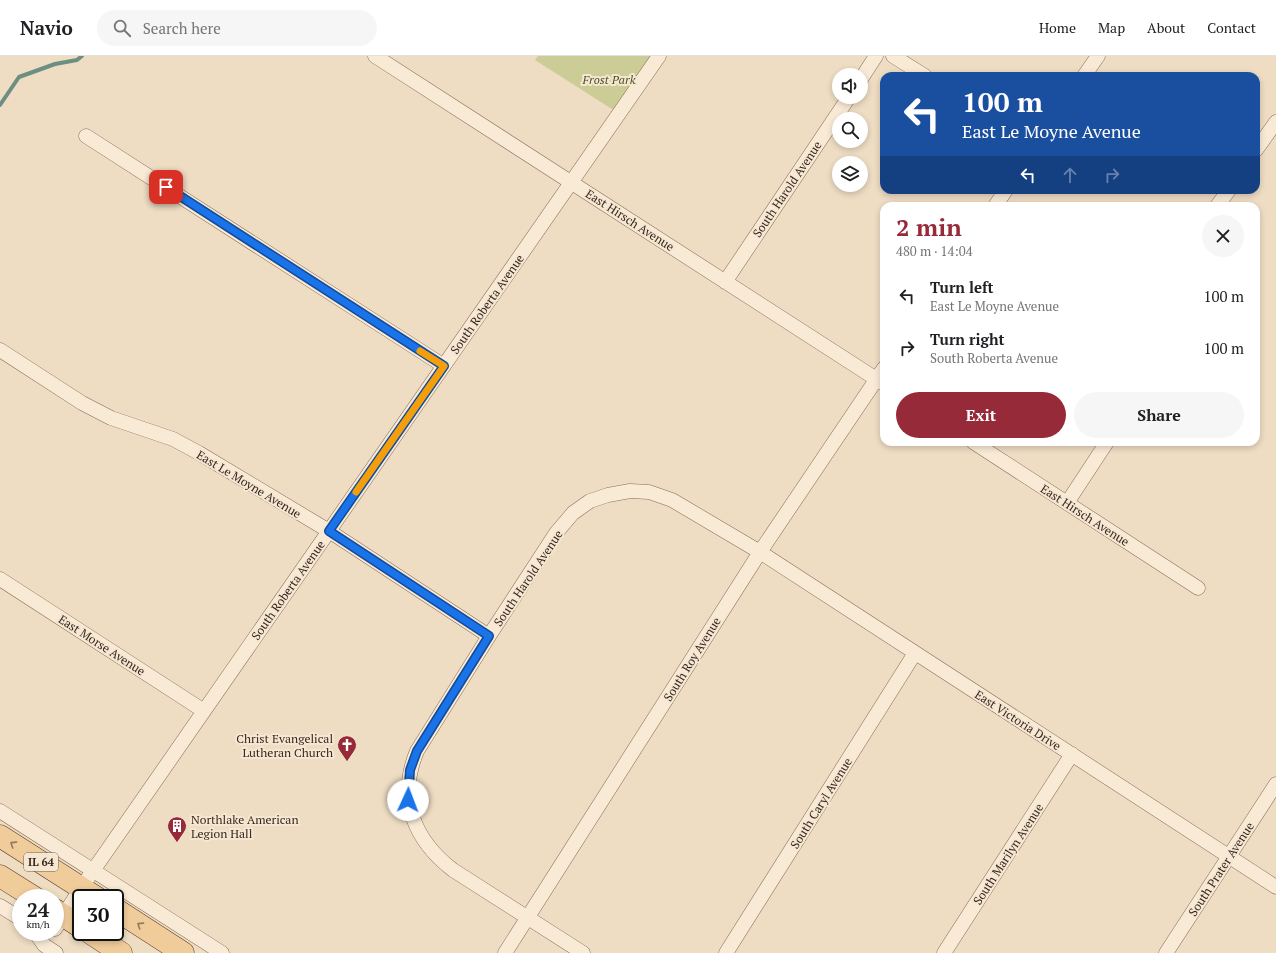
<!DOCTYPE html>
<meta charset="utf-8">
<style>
body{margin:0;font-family:"PT Serif",serif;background:#f6f6f6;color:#202124;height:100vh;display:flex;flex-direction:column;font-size:15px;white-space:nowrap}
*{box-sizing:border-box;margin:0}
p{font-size:13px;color:#757577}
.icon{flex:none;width:22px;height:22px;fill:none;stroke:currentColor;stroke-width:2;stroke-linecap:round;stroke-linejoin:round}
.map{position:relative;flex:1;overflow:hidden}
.drawer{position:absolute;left:880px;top:146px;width:380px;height:244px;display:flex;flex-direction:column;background:#fff;border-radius:12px;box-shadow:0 2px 6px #0003}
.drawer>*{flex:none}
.hud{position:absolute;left:880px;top:16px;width:380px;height:122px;border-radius:12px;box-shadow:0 2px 6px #0003;background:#1a4fa0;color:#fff;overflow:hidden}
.buttons{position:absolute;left:832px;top:12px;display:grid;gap:8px}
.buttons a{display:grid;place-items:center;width:36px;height:36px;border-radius:50%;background:#fff;box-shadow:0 2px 6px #0003;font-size:20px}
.speed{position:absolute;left:12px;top:833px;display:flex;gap:8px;font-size:20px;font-weight:700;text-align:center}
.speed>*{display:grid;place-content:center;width:52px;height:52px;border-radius:50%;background:#fff;box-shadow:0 2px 6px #0003;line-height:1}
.speed small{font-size:10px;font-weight:400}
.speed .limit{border:2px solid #111;border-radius:6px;background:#fff;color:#111}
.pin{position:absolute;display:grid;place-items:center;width:34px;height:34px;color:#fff;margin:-17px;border-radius:8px;box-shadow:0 2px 6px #0006}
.me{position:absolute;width:44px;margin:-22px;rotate:2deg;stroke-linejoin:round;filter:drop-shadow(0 0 3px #0008)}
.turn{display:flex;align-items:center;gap:14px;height:84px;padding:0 16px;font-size:18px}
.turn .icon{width:52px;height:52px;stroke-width:2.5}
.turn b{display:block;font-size:28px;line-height:34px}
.lanes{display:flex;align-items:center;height:38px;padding:0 16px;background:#0003;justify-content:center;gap:20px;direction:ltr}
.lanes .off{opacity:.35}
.round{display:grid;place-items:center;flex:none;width:42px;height:42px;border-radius:21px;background:#f6f6f6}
.overview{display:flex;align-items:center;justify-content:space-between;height:68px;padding:0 16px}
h1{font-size:24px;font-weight:700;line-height:30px;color:#972a38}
.primary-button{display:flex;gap:8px;margin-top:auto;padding:8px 16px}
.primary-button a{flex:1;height:46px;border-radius:24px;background:#972a38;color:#fff;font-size:16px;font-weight:700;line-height:46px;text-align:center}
.primary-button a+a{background:#f6f6f6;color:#202124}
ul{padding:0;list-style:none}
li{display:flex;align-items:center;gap:12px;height:52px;padding:0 16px}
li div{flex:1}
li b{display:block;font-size:15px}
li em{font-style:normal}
header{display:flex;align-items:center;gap:24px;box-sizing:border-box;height:56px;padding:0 20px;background:#fff;border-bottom:1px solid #e0e0e0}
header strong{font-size:19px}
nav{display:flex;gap:22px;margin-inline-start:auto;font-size:14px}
.search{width:280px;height:36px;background:#f6f6f6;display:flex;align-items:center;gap:10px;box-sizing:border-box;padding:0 14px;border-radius:22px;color:#757577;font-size:15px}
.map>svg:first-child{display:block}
.green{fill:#cccc97}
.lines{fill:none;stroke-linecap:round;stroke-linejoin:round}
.stream{stroke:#6c8f82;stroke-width:4}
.street-casing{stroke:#886d5a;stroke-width:15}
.primary-casing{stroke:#563c2e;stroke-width:23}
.street{stroke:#f9ead6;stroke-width:14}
.primary{stroke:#f1cc9b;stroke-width:22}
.oneway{stroke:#947a5c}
.route-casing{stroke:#114b97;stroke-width:10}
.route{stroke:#1a73e8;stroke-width:7}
.slow{stroke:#f59e0b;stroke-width:7}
.labels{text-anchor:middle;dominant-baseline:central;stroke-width:4;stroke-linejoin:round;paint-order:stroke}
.shield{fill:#f5e7d2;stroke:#716154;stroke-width:1}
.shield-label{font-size:11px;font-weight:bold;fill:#38271e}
.park-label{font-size:12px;font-style:italic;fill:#4e5424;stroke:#f5e7d2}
.street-label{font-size:12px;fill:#38271e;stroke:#f5e7d2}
.poi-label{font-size:12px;fill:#38271e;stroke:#f5e7d2;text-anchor:end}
</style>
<header>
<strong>Navio</strong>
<div class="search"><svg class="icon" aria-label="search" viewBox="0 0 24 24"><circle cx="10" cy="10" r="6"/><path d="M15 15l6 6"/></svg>Search here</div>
<nav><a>Home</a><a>Map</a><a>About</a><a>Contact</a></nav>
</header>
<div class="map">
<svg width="1276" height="897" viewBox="0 0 1276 897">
<rect width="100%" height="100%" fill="#eedcc3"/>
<!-- green -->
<path class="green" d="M538 0H653L615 55 535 4Z"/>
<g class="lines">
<!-- stream -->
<path class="stream" d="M0 49 19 21 55 8 77 4 82 0"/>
<defs>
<path id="street" d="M375 0 884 328
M893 0 925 20
M1084 20 1098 0
M861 23 876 0
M86 80 444 310
M1256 94 1276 66
M995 150 1006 134
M1217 150 1229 134
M725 226 849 41
M0 294 82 347 111 362 173 383 199 397 329 475 489 580
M973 386 1198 532
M1067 447 1107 386
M0 523 204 655
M0 755 222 897
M0 850 21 863
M55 873 81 832 659 0
M35 876 44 889 56 897
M505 897 760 496 884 312
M583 897 453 814C414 784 397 743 417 695L489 580 556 477 573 457 590 445 608 439 630 435 649 436 672 444 760 496 1276 831
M726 897 915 597
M944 897 1072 698
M1166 897 1276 728"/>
<path id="primary" d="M0 780 97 842
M0 820 35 842
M115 853 183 897
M55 854 81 871
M89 876 121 897"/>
</defs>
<!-- street casing -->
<use href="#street" class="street-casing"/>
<!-- primary casing -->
<use href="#primary" class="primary-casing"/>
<!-- street -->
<use href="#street" class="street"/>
<!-- primary -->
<use href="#primary" class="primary"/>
</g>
<!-- one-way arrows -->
<defs><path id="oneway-chevron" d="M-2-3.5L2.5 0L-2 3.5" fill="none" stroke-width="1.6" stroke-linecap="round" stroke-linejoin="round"/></defs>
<g class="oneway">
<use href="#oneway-chevron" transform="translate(13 788) rotate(-147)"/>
<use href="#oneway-chevron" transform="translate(140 869) rotate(-147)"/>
</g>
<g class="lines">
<defs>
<path id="route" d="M166 131 444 310 329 475 489 580 417 695 410 714 408 744"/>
</defs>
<!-- route casing -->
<use href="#route" class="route-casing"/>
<!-- route -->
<use href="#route" class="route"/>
<!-- slow -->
<path class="slow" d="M356 436 444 310 420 295"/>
</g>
<!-- icons -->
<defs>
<symbol id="church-pin" viewBox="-11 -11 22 30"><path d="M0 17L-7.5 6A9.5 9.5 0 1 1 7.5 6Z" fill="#972a38" stroke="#f5e7d2"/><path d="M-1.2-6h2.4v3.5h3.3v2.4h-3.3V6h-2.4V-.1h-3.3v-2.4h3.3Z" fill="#fff"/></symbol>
<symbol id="building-pin" viewBox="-11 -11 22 30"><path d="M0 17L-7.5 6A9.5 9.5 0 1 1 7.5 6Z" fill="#972a38" stroke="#f5e7d2"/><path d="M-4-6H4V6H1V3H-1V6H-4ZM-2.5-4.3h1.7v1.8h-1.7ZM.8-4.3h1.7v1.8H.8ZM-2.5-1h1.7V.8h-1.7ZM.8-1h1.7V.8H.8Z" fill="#fff"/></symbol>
</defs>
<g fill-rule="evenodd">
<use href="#church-pin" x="336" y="678" width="22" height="30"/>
<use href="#building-pin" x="166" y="759" width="22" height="30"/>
</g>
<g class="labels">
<!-- shield labels -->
<rect class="shield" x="24" y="797" width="34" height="18" rx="3"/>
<g class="shield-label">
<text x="41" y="806">IL 64</text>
</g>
<!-- park labels -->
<g class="park-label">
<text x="609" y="23">Frost Park</text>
</g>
<!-- street labels -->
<g class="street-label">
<text transform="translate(787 133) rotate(-56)">South Harold Avenue</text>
<text transform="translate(630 164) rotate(33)">East Hirsch Avenue</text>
<text transform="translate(487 248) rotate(-55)">South Roberta Avenue</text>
<text transform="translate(249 428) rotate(31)">East Le Moyne Avenue</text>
<text transform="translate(1085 459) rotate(33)">East Hirsch Avenue</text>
<text transform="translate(528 522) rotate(-56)">South Harold Avenue</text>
<text transform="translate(288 534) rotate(-55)">South Roberta Avenue</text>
<text transform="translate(102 589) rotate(33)">East Morse Avenue</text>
<text transform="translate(692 603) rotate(-58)">South Roy Avenue</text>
<text transform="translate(1018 664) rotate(33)">East Victoria Drive</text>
<text transform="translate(821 747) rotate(-58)">South Caryl Avenue</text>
<text transform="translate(1008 798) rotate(-57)">South Marilyn Avenue</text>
<text transform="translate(1221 813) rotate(-57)">South Prater Avenue</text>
</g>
<!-- poi labels -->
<g class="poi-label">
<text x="333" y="682">Christ Evangelical<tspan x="333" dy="14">Lutheran Church</tspan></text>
<text x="191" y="763" text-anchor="start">Northlake American<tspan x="191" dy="14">Legion Hall</tspan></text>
</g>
</g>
</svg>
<div class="buttons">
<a><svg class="icon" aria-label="sound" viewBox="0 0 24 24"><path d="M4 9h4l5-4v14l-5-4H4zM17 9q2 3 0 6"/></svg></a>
<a><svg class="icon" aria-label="search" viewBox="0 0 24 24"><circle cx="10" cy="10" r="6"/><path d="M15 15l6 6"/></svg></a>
<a><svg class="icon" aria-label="layers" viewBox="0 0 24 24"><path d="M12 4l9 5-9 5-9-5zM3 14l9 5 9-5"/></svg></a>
</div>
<div class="speed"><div>24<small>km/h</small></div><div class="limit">30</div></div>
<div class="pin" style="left:166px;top:131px;background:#d93025"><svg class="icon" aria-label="arrive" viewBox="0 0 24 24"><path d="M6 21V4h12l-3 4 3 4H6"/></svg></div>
<svg class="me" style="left:408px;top:744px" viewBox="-20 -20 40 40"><circle r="19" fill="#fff"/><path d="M0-13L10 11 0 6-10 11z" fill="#1a73e8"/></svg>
<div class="hud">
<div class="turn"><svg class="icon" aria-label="left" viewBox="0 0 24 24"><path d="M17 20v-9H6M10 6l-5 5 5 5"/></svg><div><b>100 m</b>East Le Moyne Avenue</div></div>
<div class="lanes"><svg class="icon" aria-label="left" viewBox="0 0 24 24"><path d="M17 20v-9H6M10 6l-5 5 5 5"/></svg><svg class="icon off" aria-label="ahead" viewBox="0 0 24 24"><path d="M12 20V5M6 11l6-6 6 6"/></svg><svg class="icon off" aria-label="right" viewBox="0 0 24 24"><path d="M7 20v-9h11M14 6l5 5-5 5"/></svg></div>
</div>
<section class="drawer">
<div class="overview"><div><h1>2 min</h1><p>480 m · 14:04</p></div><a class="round"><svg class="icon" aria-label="close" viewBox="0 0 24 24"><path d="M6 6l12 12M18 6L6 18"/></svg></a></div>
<ul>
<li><svg class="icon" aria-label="left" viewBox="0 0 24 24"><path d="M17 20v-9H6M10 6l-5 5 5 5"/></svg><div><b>Turn left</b><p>East Le Moyne Avenue</p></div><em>100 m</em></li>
<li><svg class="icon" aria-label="right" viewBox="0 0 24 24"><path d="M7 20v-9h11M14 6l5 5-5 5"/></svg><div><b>Turn right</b><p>South Roberta Avenue</p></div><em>100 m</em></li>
</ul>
<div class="primary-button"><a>Exit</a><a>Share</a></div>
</section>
</div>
